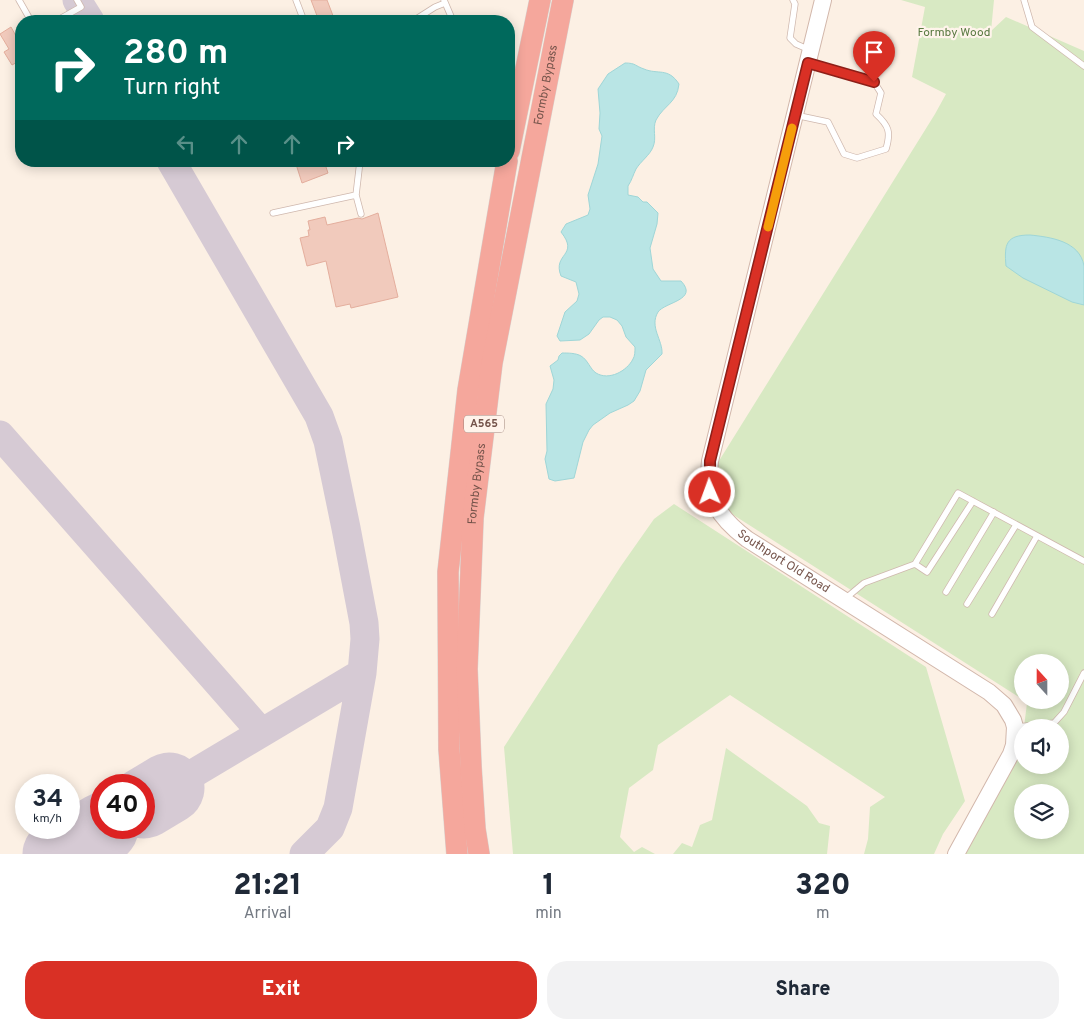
<!DOCTYPE html>
<style>
body{margin:0;font-family:Overpass,sans-serif;background:#f2f2f3;color:#1f2937;height:100vh;display:flex;flex-direction:column;font-size:19px;white-space:nowrap}
*{box-sizing:border-box;margin:0}
p{font-size:16px;color:#747a83}
.icon{flex:none;width:28px;height:28px;fill:none;stroke:currentColor;stroke-width:2;stroke-linecap:round;stroke-linejoin:round}
.map{position:relative;height:854px;overflow:hidden}
.side{display:flex;flex-direction:column;background:#fff;flex:1}
.side>*{flex:none}
.banner{position:absolute;left:15px;top:15px;width:500px;height:152px;border-radius:20px;box-shadow:0 2px 12px #0003;background:#00695c;color:#fff;overflow:hidden}
.needle{width:32px;rotate:339deg}
.tools{position:absolute;left:1014px;top:654px;display:grid;gap:10px}
.tools a{display:grid;place-items:center;width:55px;height:55px;border-radius:50%;background:#fff;box-shadow:0 2px 12px #0003;font-size:25px}
.speed{position:absolute;left:15px;top:774px;display:flex;gap:10px;font-size:25px;font-weight:700;text-align:center}
.speed>*{display:grid;place-content:center;width:65px;height:65px;border-radius:50%;background:#fff;box-shadow:0 2px 12px #0003;line-height:1}
.speed small{font-size:12px;font-weight:400}
.speed .limit{border:8px solid #d22;background:#fff;color:#111}
.pin{position:absolute;display:grid;place-items:center;width:42px;height:42px;color:#fff;margin:-51px -21px;border-radius:50% 50% 50% 0;rotate:-45deg;box-shadow:0 0 5px #0007}
.pin .icon{rotate:45deg}
.me{position:absolute;width:55px;margin:-28px;rotate:358deg;stroke-linejoin:round;filter:drop-shadow(0 0 4px #0008)}
.turn{display:flex;align-items:center;gap:18px;height:105px;padding:0 25px;font-size:22px}
.turn .icon{width:65px;height:65px;stroke-width:2.5}
.turn b{display:block;font-size:35px;line-height:42px}
.lanes{display:flex;align-items:center;height:48px;padding:0 25px;background:#0003;justify-content:center;gap:25px;direction:ltr}
.lanes .off{opacity:.35}
.eta{display:flex;justify-content:space-evenly;align-items:center;height:85px;text-align:center}
.eta b{font-size:30px;font-weight:800;line-height:35px}
.cta{display:flex;gap:10px;margin-top:auto;padding:10px 25px}
.cta a{flex:1;height:58px;border-radius:20px;background:#d93025;color:#fff;font-size:20px;font-weight:800;line-height:58px;text-align:center}
.cta a+a{background:#f2f2f3;color:#1f2937}
.map>svg:first-child{display:block}
.green{fill:#d8e9c3;fill-rule:evenodd}
.water{fill:#b9e5e5;stroke:#9fd6d7}
.lines{fill:none;stroke-linecap:round;stroke-linejoin:round}
.taxiway{stroke:#d6cad4;stroke-width:29}
.runway{stroke:#d6cad4;stroke-width:71}
.building{fill:#f1cabc;stroke:#e4ae9d}
.lane-casing{stroke:#cfb8ae;stroke-width:7}
.secondary-casing{stroke:#d2b7ab;stroke-width:18}
.highway-casing{stroke:#d8cfcc;stroke-width:22}
.lane{stroke:#fff;stroke-width:5.5}
.secondary{stroke:#fff;stroke-width:16}
.highway{stroke:#f5a79c;stroke-width:21}
.route-casing{stroke:#8d1f18;stroke-width:12}
.route{stroke:#d93025;stroke-width:9}
.slow{stroke:#f59e0b;stroke-width:9}
.labels{text-anchor:middle;dominant-baseline:central;stroke-width:4.5;stroke-linejoin:round;paint-order:stroke}
.shield{fill:#fff4eb;stroke:#9e837a;stroke-width:1}
.shield-label{font-size:11px;font-weight:bold;fill:#74534a}
.park-label{font-size:12px;fill:#5a7a42;stroke:#fff4eb}
.street-label{font-size:12px;fill:#74534a;stroke:#fff4eb}
</style>
<div class="map">
<svg width="1084" height="854" viewBox="0 0 1084 854">
<rect width="100%" height="100%" fill="#fcf0e4"/>
<!-- green -->
<path class="green" d="M901 0H994L991 31 1006 17 1084 51V854H959L1020 754 1022 736V765H1060V728L1024 727 1027 703 1024 700H1060V662H1022V699L699 493 935 114 946 94 912 77 925 7ZM1022 792H1060V830H1022Z
M674 504 926 667 965 801 943 834 934 854H864L868 839 870 807 885 797 730 695 658 745 653 770 629 788 620 837 634 852 642 847 655 854H513L504 747 621 566 654 519Z
M726 748 807 806 819 823 830 826 827 854H673L682 843 692 847 700 825 712 820Z"/>
<!-- water -->
<path class="water" d="M625 63C636 63 635 66 644 69 658 75 668 67 679 84 677 103 664 105 656 120 652 129 657 138 653 147 650 155 641 161 636 169 633 175 632 180 628 186V195L638 197 643 202H647L658 213 657 224 650 248 653 269 661 281H681C699 300 665 302 658 312 649 327 663 340 662 354L646 370 640 391 634 401 628 405 610 413 593 425 589 430 583 442 574 478 555 481 549 479 545 459 547 451 546 404 553 389 554 380 550 366 558 360 559 356 562 353C568 353 576 353 581 356 588 360 590 369 596 373 609 381 627 371 633 359 635 356 635 351 635 347L626 337 622 326 617 320 610 317H603L599 320 589 334 580 340 560 341 557 336 565 312 577 301 579 294 576 282 561 276C552 253 580 256 561 232L566 224 588 215 590 209 588 195 598 164 602 136 599 129 600 113 598 89 608 74Z
M1030 235C1050 237 1080 241 1084 266 1084 278 1084 293 1084 305L1072 302 1023 278 1006 266C1004 244 1006 235 1030 235Z"/>
<g class="lines">
<!-- taxiway -->
<path class="taxiway" d="M77 0 90 21
M171 161 319 416 328 441 346 528 364 623 365 639 362 673 338 808 330 828 304 854
M0 435 261 732
M169 788 362 673"/>
<!-- runway -->
<path class="runway" d="M144 803 169 788
M58 854 103 828"/>
</g>
<!-- building -->
<path class="building" d="M311 0H327L335 21H319Z
M11 27 21 45V60L12 65 4 52 9 49 0 34Z
M295 161H324L328 173 302 183Z
M378 213 398 297 351 308 350 304 336 307 326 261 307 266 300 238 309 236 308 230H310L308 221 325 217 327 225 358 218 362 219Z"/>
<g class="lines">
<defs>
<path id="lane" d="M19 0 31 21
M296 0 304 21
M444 0 453 21
M793 0 795 4 790 38 796 44 810 50
M1024 0 1032 27 1084 66
M56 21 81 7 77 0
M413 21 435 7 445 3
M795 115 828 122 844 154 857 158 886 149C891 132 889 126 876 114L881 93 874 82 810 64
M356 195 361 214
M273 213 356 195 360 161
M915 564 927 572 973 501
M946 592 994 512
M846 598 864 583 915 564 958 493 1084 561
M967 604 1016 525
M992 614 1037 536
M1017 727 1054 723 1064 712 1084 673"/>
<g id="secondary">
<path id="s1" d="M823 0 710 461C706 498 718 517 747 539L989 692 1004 705 1013 720 1015 727 1014 745 1011 754 956 854"/>
</g>
<g id="highway">
<path d="M509 151 540 0"/>
<path d="M457 854 449 749 448 572 468 390 507 161"/>
<path id="s2" d="M479 854 475 829 471 767 467 669 473 518 492 363 563 0"/>
</g>
</defs>
<!-- lane casing -->
<use href="#lane" class="lane-casing"/>
<!-- secondary casing -->
<use href="#secondary" class="secondary-casing"/>
<!-- highway casing -->
<use href="#highway" class="highway-casing"/>
<!-- lane -->
<use href="#lane" class="lane"/>
<!-- secondary -->
<use href="#secondary" class="secondary"/>
<!-- highway -->
<use href="#highway" class="highway"/>
</g>
<g class="lines">
<defs>
<path id="route" d="M710 492V461L808 63 874 82"/>
</defs>
<!-- route casing -->
<use href="#route" class="route-casing"/>
<!-- route -->
<use href="#route" class="route"/>
<!-- slow -->
<path class="slow" d="M768 227 792 128"/>
</g>
<g class="labels">
<!-- shield labels -->
<rect class="shield" x="464" y="415.5" width="40" height="17" rx="4"/>
<g class="shield-label">
<text x="484" y="424">A565</text>
</g>
<!-- park labels -->
<g class="park-label">
<text x="954" y="33">Formby Wood</text>
</g>
<!-- street labels -->
<g class="street-label">
<text stroke="none"><textPath href="#s2" startOffset="776">Formby Bypass</textPath></text>
<text stroke="none"><textPath href="#s2" startOffset="371">Formby Bypass</textPath></text>
<text stroke="none"><textPath href="#s1" startOffset="609">Southport Old Road</textPath></text>
</g>
</g>
</svg>
<div class="tools">
<a><svg class="needle" viewBox="-14 -14 28 28"><path d="M0-13l5 13h-10z" fill="#e53935"/><path d="M0 13l5-13h-10z" fill="#747a83"/></svg></a>
<a><svg class="icon" aria-label="sound" viewBox="0 0 24 24"><path d="M4 9h4l5-4v14l-5-4H4zM17 9q2 3 0 6"/></svg></a>
<a><svg class="icon" aria-label="layers" viewBox="0 0 24 24"><path d="M12 4l9 5-9 5-9-5zM3 14l9 5 9-5"/></svg></a>
</div>
<div class="speed"><div>34<small>km/h</small></div><div class="limit">40</div></div>
<div class="pin" style="left:874px;top:82px;background:#d93025"><svg class="icon" aria-label="arrive" viewBox="0 0 24 24"><path d="M6 21V4h12l-3 4 3 4H6"/></svg></div>
<svg class="me" style="left:710px;top:492px" viewBox="-20 -20 40 40"><circle r="17" fill="#d93025" stroke="#fff" stroke-width="3"/><path d="M0-11L8 9 0 5-8 9z" fill="#fff"/></svg>
<div class="banner">
<div class="turn"><svg class="icon" aria-label="right" viewBox="0 0 24 24"><path d="M7 20v-9h11M14 6l5 5-5 5"/></svg><div><b>280 m</b>Turn right</div></div>
<div class="lanes"><svg class="icon off" aria-label="left" viewBox="0 0 24 24"><path d="M17 20v-9H6M10 6l-5 5 5 5"/></svg><svg class="icon off" aria-label="ahead" viewBox="0 0 24 24"><path d="M12 20V5M6 11l6-6 6 6"/></svg><svg class="icon off" aria-label="ahead" viewBox="0 0 24 24"><path d="M12 20V5M6 11l6-6 6 6"/></svg><svg class="icon" aria-label="right" viewBox="0 0 24 24"><path d="M7 20v-9h11M14 6l5 5-5 5"/></svg></div>
</div>
</div>
<section class="side">
<div class="eta">
<div><b>21:21</b><p>Arrival</p></div>
<div><b>1</b><p>min</p></div>
<div><b>320</b><p>m</p></div>
</div>
<div class="cta"><a>Exit</a><a>Share</a></div>
</section>
